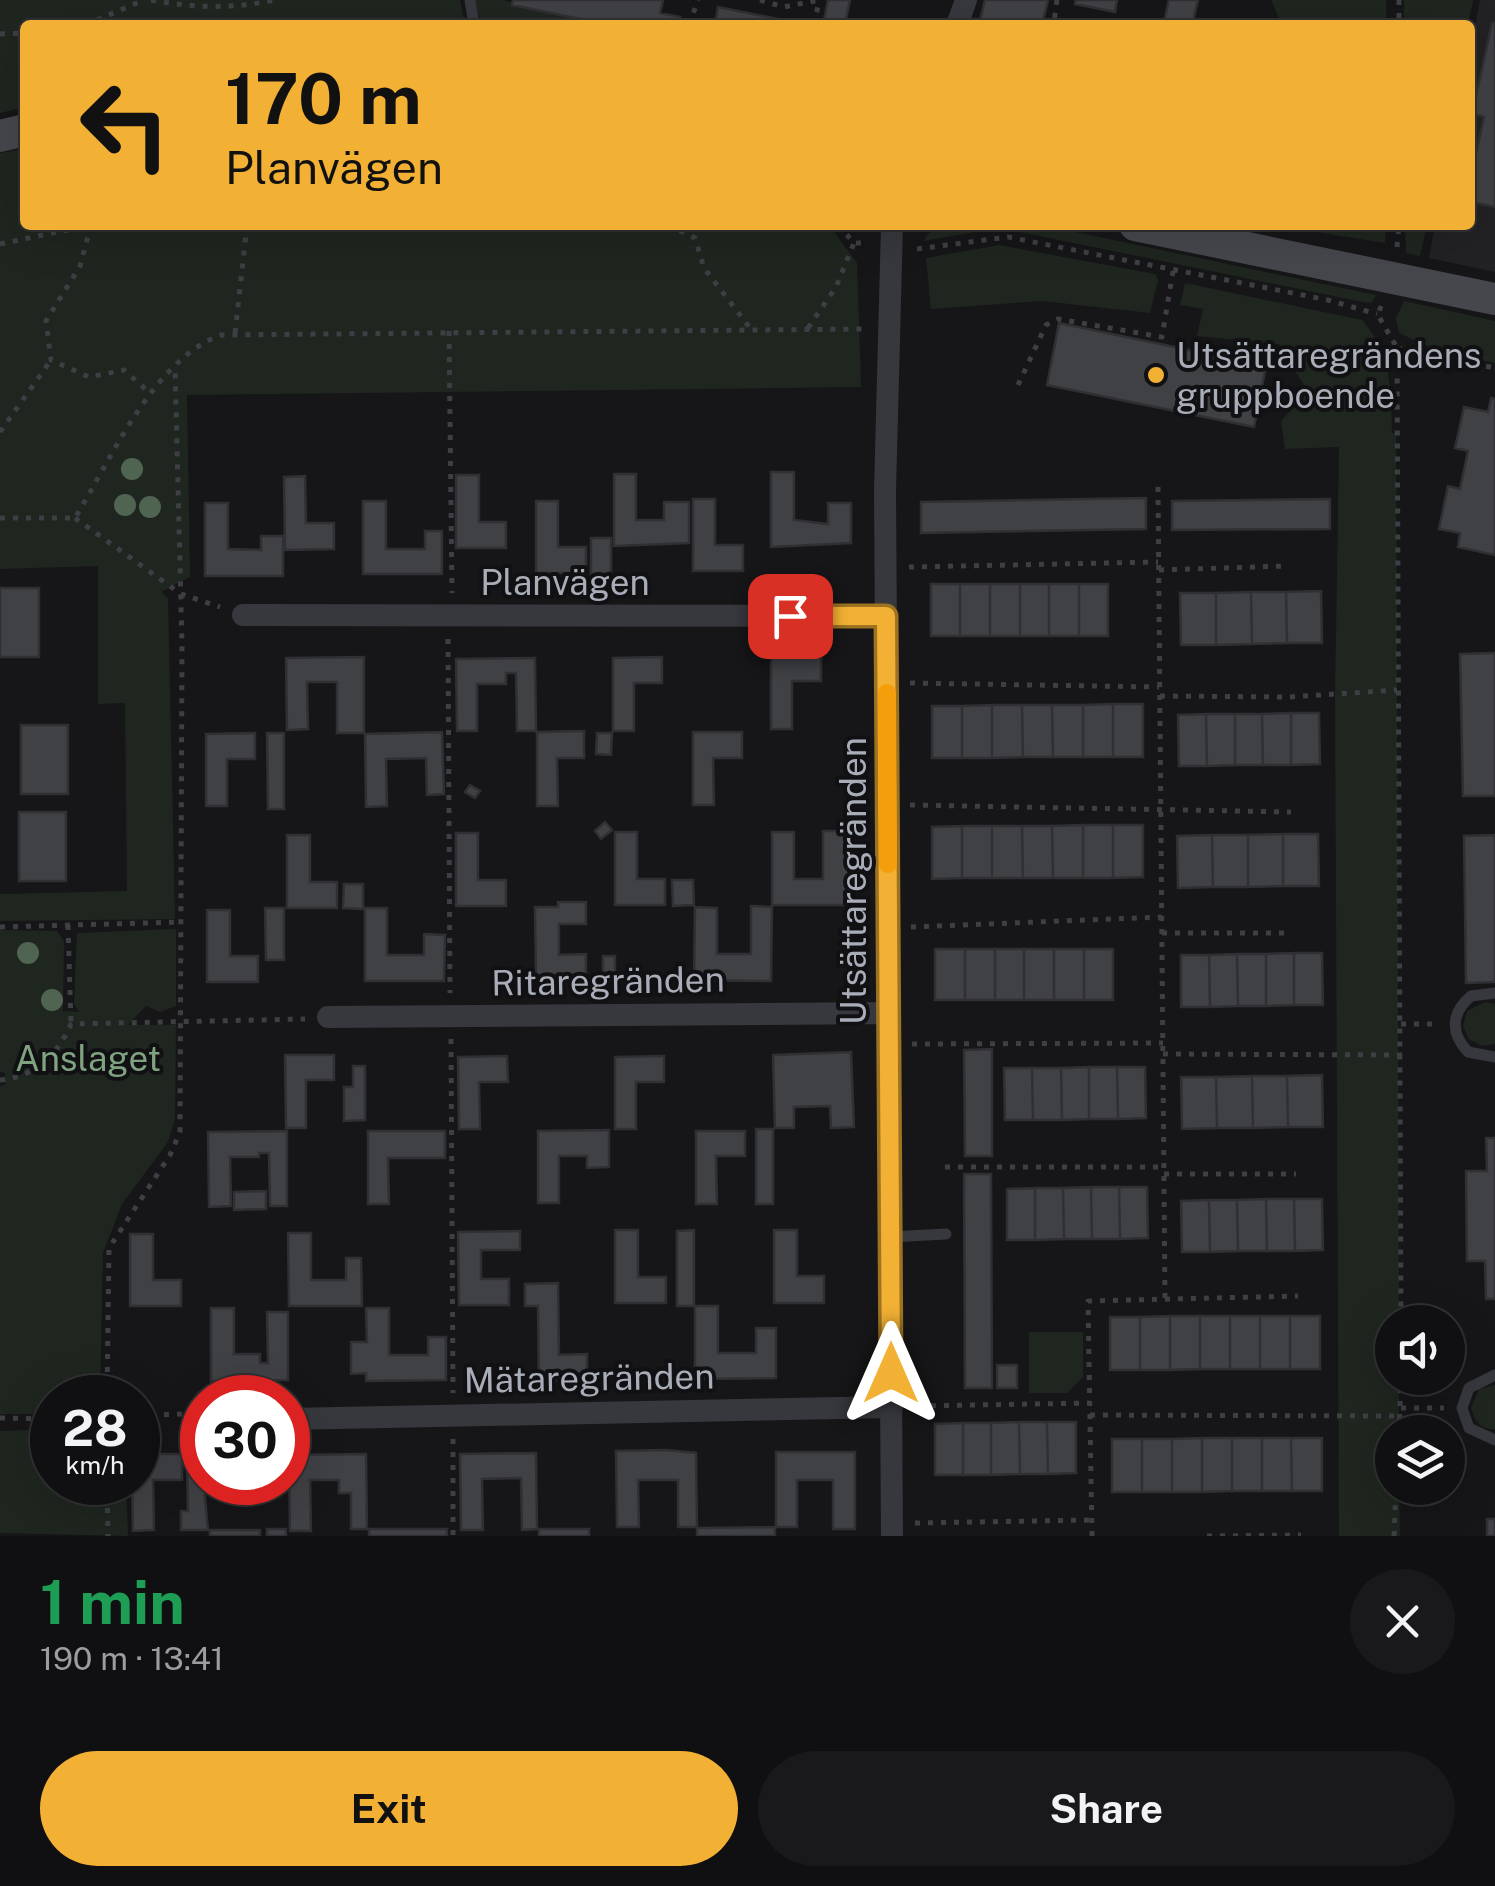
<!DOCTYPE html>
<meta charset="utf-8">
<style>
body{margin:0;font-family:"Public Sans",sans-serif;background:#19191b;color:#f1f3f6;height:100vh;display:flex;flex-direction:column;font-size:38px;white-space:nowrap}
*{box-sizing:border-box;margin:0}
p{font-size:32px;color:#9c9d9f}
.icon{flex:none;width:55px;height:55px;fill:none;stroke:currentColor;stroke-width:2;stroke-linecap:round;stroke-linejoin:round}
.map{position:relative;height:1536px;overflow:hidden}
.panel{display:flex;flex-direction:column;background:#101012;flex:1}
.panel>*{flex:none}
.hud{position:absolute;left:20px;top:20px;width:1455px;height:210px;border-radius:10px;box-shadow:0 10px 40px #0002,0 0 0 2px #303032;background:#f2b134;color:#111;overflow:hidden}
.buttons{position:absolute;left:1375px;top:1305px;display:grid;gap:20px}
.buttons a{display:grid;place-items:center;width:90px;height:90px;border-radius:50%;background:#101012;box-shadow:0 10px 40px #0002,0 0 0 2px #303032;font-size:50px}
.speed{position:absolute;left:30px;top:1375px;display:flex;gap:20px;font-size:50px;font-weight:700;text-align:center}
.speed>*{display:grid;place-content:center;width:130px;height:130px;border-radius:50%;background:#101012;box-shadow:0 10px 40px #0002,0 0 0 2px #303032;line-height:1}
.speed small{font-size:25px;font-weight:400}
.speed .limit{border:15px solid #d22;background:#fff;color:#111}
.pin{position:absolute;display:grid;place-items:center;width:85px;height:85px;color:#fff;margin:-42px;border-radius:20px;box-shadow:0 5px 15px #0006}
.me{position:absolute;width:110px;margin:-55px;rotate:0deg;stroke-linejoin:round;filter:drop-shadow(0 0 8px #0008)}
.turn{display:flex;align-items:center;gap:35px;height:210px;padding:0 40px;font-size:45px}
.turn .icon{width:130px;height:130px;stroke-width:2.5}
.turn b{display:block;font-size:70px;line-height:85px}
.round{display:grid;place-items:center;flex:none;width:105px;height:105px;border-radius:52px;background:#19191b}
.summary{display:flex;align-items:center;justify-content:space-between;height:170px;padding:0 40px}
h1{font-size:60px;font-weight:700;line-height:75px;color:#1e9e55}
.cta{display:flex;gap:20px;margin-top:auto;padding:20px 40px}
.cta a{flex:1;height:115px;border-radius:60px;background:#f2b134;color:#111;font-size:40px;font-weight:700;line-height:115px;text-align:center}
.cta a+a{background:#19191b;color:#f1f3f6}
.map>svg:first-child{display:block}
.built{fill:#222225}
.green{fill:#1e261f}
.building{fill:#404145;stroke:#303034;stroke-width:2.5}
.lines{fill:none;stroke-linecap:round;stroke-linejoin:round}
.path{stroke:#3d3f44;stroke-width:5;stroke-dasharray:5 8;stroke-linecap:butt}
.lane{stroke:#37383d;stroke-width:11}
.street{stroke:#37383d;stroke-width:22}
.secondary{stroke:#45474d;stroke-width:32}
.tree{fill:#506452}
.route-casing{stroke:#9d7322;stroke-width:25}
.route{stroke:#f2b134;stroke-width:18}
.slow{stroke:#f59e0b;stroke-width:18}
.poi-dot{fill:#f2b134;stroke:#111113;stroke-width:4}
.labels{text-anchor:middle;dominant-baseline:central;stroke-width:8;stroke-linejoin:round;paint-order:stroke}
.poi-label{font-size:35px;fill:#a8adb8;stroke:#111113;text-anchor:start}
.street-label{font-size:35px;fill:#a8adb8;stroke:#111113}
.park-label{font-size:35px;fill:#7fa381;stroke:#111113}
</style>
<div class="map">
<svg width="1495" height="1536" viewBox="0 0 1495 1536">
<rect width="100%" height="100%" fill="#161618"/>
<!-- built -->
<path class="built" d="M1480 0H1495V272L1429 258 1435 225H1470V52Z"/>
<!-- green -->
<path class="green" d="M0 0H460L465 25H25V107L0 113Z
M475 0H503L593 25H481Z
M1271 0H1386V25H1282Z
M1404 0H1473L1468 25H1404Z
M25 149V225H829L857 263 861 387 187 395 190 577 161 592 168 598 175 919 0 921V894L127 891 125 703 98 704V566L0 569V153Z
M935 225H1042L1376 295 1371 303 1363 302 1015 231 993 229 923 241Z
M1278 225H1386L1385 243 1310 231 1309 227 1297 230Z
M1405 225H1427L1420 256 1406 253Z
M999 245 1155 274 1158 280 1150 313 1042 301 931 309 926 258Z
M1185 283 1362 320C1392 354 1391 390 1392 433H1396L1399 1322H1392V1378H1399V1432H1392V1488H1399L1400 1536H1339L1335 697 1339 447 1285 449 1281 421 1308 392 1279 344 1197 336 1203 309 1180 305Z
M1404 301 1495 321V363L1438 351 1399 333 1396 318Z
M176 929V1006L160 1012 146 1006 128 1025H176L175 1119 168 1142 122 1204 103 1253 100 1397 52 1398V1414H0V1086L5 1085V1073L0 1072V930L57 931 64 941 63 1011 79 1012 74 1004 77 933Z
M1485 1002 1495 1004V1044L1482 1046 1469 1039 1463 1026 1467 1011Z
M1029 1332H1083V1377L1067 1393H1029Z
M1495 1385V1429C1481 1430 1474 1421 1471 1408L1479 1389Z
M52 1429V1482L126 1483 128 1536 0 1533V1431Z"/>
<!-- building -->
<path class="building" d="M513 0H663L660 13 680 17 679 25H609L512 5Z
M828 0H850L845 25H823Z
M985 0H1048L1042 25H979Z
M1076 0H1117L1115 12 1075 4Z
M1169 0H1198L1192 25 1164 22Z
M718 7 803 24 715 25Z
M1492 23H1495V207L1470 202V180L1484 117 1472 114Z
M1059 323 1266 366 1254 427 1047 385Z
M1491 398 1495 399V555L1458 547 1460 533 1439 529 1448 486 1460 489 1468 451 1455 448 1464 407 1488 412Z
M771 472H794V520L828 524V503H851V543L771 547Z
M614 474H636V520H664V502H689V543L614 546Z
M456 475H479V522H506V548H456Z
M305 476 306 523H334V549L285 550 284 477Z
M1146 498V529L921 533V502Z
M693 499H715V545H743V571H693Z
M1330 499V529L1172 530V501Z
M363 501H386V549H425V531H442V574H363Z
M536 501H558V547H586V573H536Z
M205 503H228V549L261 550V536H283V576H205Z
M591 538H611V574H591Z
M931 584H960V636H931Z
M960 584H990V636H960Z
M990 584H1020V636H990Z
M1020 584H1049V636H1020Z
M1049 584H1079V636H1049Z
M1079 584H1108V636H1079Z
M0 588H39V657H0Z
M1321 591 1322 643H1287L1286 592Z
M1251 592H1286L1287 643 1252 644Z
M1251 592 1252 644 1216 645V593Z
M1180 593H1216V645H1181Z
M1495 653V796H1463L1460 654Z
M771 656H821V681H792V729H771Z
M364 657V733H337V682H307L308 729 287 730 286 658Z
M662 657V683H634V731H613V658Z
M535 658 536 731H517L516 673H506V684H477V731H457L456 659Z
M1113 704H1143V757H1113Z
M1113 704V757H1083V705Z
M992 705V758H962V706Z
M992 705H1022L1023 757 992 758Z
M1022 705H1052L1053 757H1023Z
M1052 705H1083V757H1053Z
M932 706H962V758H932Z
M1291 713V765H1263L1262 714Z
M1291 713H1319L1320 764 1291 765Z
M1206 714H1235V765L1207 766Z
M1206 714 1207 766H1179L1178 715Z
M1235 714H1262L1263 765H1235Z
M21 725H68V794H21Z
M584 731V758H557L558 806H537V732Z
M442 732 444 794 427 795 426 758 386 759 387 806 366 807 365 734Z
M693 732H742V758H713L714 805H693Z
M255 733V759H227V806H206V734Z
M267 733H284V809H268Z
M597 733H612L611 755 596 754Z
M470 785 480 791 475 798 465 792Z
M19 812H66V881H19Z
M605 822 612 830 601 839 595 831Z
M1083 825V878H1053L1052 826Z
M1083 825H1113V878H1083Z
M1113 825H1143V877L1113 878Z
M962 826H992V878H962Z
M962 826V878L932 879V827Z
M992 826H1022L1023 878H992Z
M1022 826H1052L1053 878H1023Z
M823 831H851V905H772V832H794V879H823Z
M615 832H637V879H665V905H615Z
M456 833H478V880H506V906H456Z
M1283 834H1318L1319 886H1283Z
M1283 834V886L1248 887V835Z
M287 835H310V882H337V908H287Z
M1212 835H1248V887H1213Z
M1212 835 1213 887 1178 888 1177 836Z
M1495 835V982L1466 983 1464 836Z
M672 880H693L694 905 673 906Z
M344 884H363V909L343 908Z
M558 902H586V924H559V955L586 954V979L536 980 535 907H558Z
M751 906 772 907 771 981 694 980 695 907 717 908V954H751Z
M265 908H284V960H266Z
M365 908H387V955H424V934L445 935 444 981H365Z
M207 910H230V956H258V982H207Z
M935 949H965V1000H935Z
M965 949H995V1000H965Z
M995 949H1024V1000H995Z
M1024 949H1054V1000H1024Z
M1054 949H1084V1000H1054Z
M1084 949H1113V1000H1084Z
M1294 953V1005L1266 1006V954Z
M1294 953H1322L1323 1005H1294Z
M1237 954H1266V1006H1238Z
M1237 954 1238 1006 1210 1007 1209 955Z
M1181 955H1209L1210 1007H1181Z
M603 956H615V978H603Z
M992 1049V1156H965L964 1050Z
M851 1052 854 1127 831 1128 830 1106 794 1107V1128H775L773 1055Z
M285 1055H334V1080H306V1128H286Z
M507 1056 508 1082H479L480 1129H459L458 1057Z
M664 1056V1082H636V1129H615V1057Z
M353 1066H365V1120L344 1121V1087H353Z
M1089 1067H1117L1118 1119H1089Z
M1089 1067V1119L1062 1120 1061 1068Z
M1117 1067H1145L1146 1118 1118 1119Z
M1004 1068H1032L1033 1120H1005Z
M1032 1068H1061L1062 1120H1033Z
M1322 1075 1323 1127H1288L1287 1076Z
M1252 1076H1287L1288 1127 1253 1128Z
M1252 1076 1253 1128H1217L1216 1077Z
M1181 1077H1216L1217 1128 1182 1129Z
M756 1129H773V1204H756Z
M609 1130V1167L587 1168V1156H559V1203H538V1131Z
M287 1131V1206H270L269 1153H259V1157H230L231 1206 209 1207 208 1132Z
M368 1131H445V1158H388L389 1204H368Z
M696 1131H745V1156H716L717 1204H696Z
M1486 1138H1495V1299H1486L1485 1261H1467L1466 1171H1487Z
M964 1174H991L992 1388H965Z
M1091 1187H1119L1120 1239H1092Z
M1091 1187 1092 1239H1064L1063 1188Z
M1119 1187H1147L1148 1238 1120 1239Z
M1035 1188H1063L1064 1239 1035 1240Z
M1035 1188V1240H1007V1189Z
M266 1191V1209L234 1210V1192Z
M1266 1199 1267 1251H1238L1237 1200Z
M1266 1199H1294L1295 1251H1267Z
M1294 1199H1322L1323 1250 1295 1251Z
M1209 1200H1237L1238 1251 1210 1252Z
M1209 1200 1210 1252H1182L1181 1201Z
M615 1230H638V1277H666V1303H615Z
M694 1230V1306H677V1231Z
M774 1230H797V1276H824V1303H774Z
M520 1231V1250H481V1279H509V1305H459L458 1232Z
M288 1233H311V1280H346V1258H361L362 1306H289Z
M130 1234H153V1280H181V1306H130Z
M558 1283 559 1355 587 1354V1380L539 1381 538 1306H525V1284Z
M695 1306H718V1353H756V1328H776V1378L695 1379Z
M211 1308H234V1354H260V1363H268L267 1312H288V1380L211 1381Z
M366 1308H389V1355H428V1337H446V1380L366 1381V1373L351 1374V1342H367Z
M1170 1316V1370H1140V1317Z
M1170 1316H1200V1369L1170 1370Z
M1200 1316H1230V1369H1200Z
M1230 1316H1260V1369H1230Z
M1260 1316H1290V1369H1260Z
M1290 1316H1320V1369H1290Z
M1110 1317H1140V1370H1110Z
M997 1365H1017V1388H997Z
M1019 1422H1047L1048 1474H1020Z
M1019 1422 1020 1474 991 1475V1423Z
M1047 1422H1076V1473L1048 1474Z
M963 1423V1475H935V1424Z
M963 1423H991V1475H963Z
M1202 1438H1232V1491L1202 1492Z
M1202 1438V1492H1172V1439Z
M1232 1438H1262V1491H1232Z
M1262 1438H1291L1292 1491H1262Z
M1291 1438H1322V1491H1292Z
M1112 1439H1142V1492H1112Z
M1142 1439H1172V1492H1142Z
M666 1450 696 1453 697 1527H678V1480H638L639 1527H617L616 1451Z
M776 1452H855V1529H833V1480H797V1527H776Z
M536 1453 537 1529 522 1530 521 1478 482 1479 483 1530H461L460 1454Z
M138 1454H182V1480H153L154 1530 133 1531 132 1482H138Z
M366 1454 367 1529H351V1493H339V1480H310L311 1531H290L289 1455Z
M187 1465H202L208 1530H181V1511H188Z
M1487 1519H1495V1536H1487Z
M775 1527V1536H697V1528Z
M267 1529H286V1536H267Z
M369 1529H447V1536H369Z
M539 1529H589V1536H539Z
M210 1530H260V1536H210Z"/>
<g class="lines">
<!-- path -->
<path class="path" d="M151 0C193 8 233 9 275 0
M760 0 784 7 819 0
M1057 0 1054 22 1058 25
M1399 0V25
M85 25 144 0
M689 25 698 0
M814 25 819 1
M0 34 25 33
M91 225 80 266 46 321 51 360 89 377 124 370 151 394
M668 225 695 238 704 268 750 328
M838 225 854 243H867
M0 244 91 225
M1397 247 1399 225
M917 249 1008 237 1328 300 1377 314
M1381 306 1378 315 1397 348 1401 1322
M808 328 836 287 854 243
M449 331 452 593
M235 333 247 225
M1397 348 1495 368
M1018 385 1046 325 1058 319 1162 337 1173 271
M0 432 51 360
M1158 487 1165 1300
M0 518H75C111 459 154 359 221 335L864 329
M75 518 181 594 220 607
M909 567 1158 562
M1159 570 1287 566
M448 639 450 993
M910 683 1159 687
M1160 696 1289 697 1397 690
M910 805 1291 812
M68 925 71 1024
M0 927 182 922
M911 927 1162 917
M1162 933H1292
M1401 1024H1438
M451 1039 453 1393
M912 1044 1163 1043
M1163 1054 1402 1055
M0 1080C35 1077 58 1054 71 1024L305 1019
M945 1167H1164
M1164 1174H1296
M107 1398 109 1248 170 1155 180 1132 182 645 175 366
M918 1406 1090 1403
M1401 1408H1444
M1090 1415 1400 1416
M138 1416 202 1413
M0 1418 52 1419
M1399 1432 1401 1378
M453 1439V1536
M107 1482 108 1536
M915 1523 1092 1520
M1092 1536 1088 1301 1298 1296
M1207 1536 1301 1535
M1394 1536 1396 1488"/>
<!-- lane -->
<path class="lane" d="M470 0 474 25
M1495 993 1471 996C1451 1013 1450 1033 1468 1052L1495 1057
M890 1237 946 1234
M1495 1375 1469 1388 1462 1408 1469 1428 1495 1440"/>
<!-- street -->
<path class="street" d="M957 25 966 0
M892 225 885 491 892 1536
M243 615 886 616
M328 1017 889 1013
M288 1419 892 1407"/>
<!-- secondary -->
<path class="secondary" d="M0 136 25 130
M1135 225 1495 299"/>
</g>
<!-- trees -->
<g class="tree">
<circle cx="132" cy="469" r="11"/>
<circle cx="125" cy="505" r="11"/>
<circle cx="150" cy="507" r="11"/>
<circle cx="28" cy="953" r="11"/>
<circle cx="52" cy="1000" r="11"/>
</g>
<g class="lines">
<defs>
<path id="route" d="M790 616H886L891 1373"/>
</defs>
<!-- route casing -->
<use href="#route" class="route-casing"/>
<!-- route -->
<use href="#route" class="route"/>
<!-- slow -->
<path class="slow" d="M887 693 888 864"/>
</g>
<!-- markers -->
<circle class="poi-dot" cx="1156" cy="375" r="10"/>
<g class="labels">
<!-- poi labels -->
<g class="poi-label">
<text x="1176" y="355">Utsättaregrändens<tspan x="1176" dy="40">gruppboende</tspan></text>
</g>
<!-- street labels -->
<g class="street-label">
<text x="565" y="582">Planvägen</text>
<text transform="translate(853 881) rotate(-90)">Utsättaregränden</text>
<text transform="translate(608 981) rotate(-1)">Ritaregränden</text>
<text transform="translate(589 1378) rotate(-1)">Mätaregränden</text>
</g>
<!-- park labels -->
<g class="park-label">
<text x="88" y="1058">Anslaget</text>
</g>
</g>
</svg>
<div class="buttons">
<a><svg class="icon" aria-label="sound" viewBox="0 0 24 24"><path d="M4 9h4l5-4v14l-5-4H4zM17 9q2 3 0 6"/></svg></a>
<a><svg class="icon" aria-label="layers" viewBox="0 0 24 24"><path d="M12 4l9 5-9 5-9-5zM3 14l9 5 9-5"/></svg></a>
</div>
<div class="speed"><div>28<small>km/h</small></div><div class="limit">30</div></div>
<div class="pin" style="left:790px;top:616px;background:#d93025"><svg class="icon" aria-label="arrive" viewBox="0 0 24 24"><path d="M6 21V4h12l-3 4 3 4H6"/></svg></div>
<svg class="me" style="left:891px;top:1373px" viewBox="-20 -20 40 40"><path d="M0-17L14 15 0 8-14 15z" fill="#f2b134" stroke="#fff" stroke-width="4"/></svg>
<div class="hud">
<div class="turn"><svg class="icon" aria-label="left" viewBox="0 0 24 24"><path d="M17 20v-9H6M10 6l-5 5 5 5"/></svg><div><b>170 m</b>Planvägen</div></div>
</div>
</div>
<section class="panel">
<div class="summary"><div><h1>1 min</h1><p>190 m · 13:41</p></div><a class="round"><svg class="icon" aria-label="close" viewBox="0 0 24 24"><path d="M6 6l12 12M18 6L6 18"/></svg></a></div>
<div class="cta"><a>Exit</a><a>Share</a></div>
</section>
